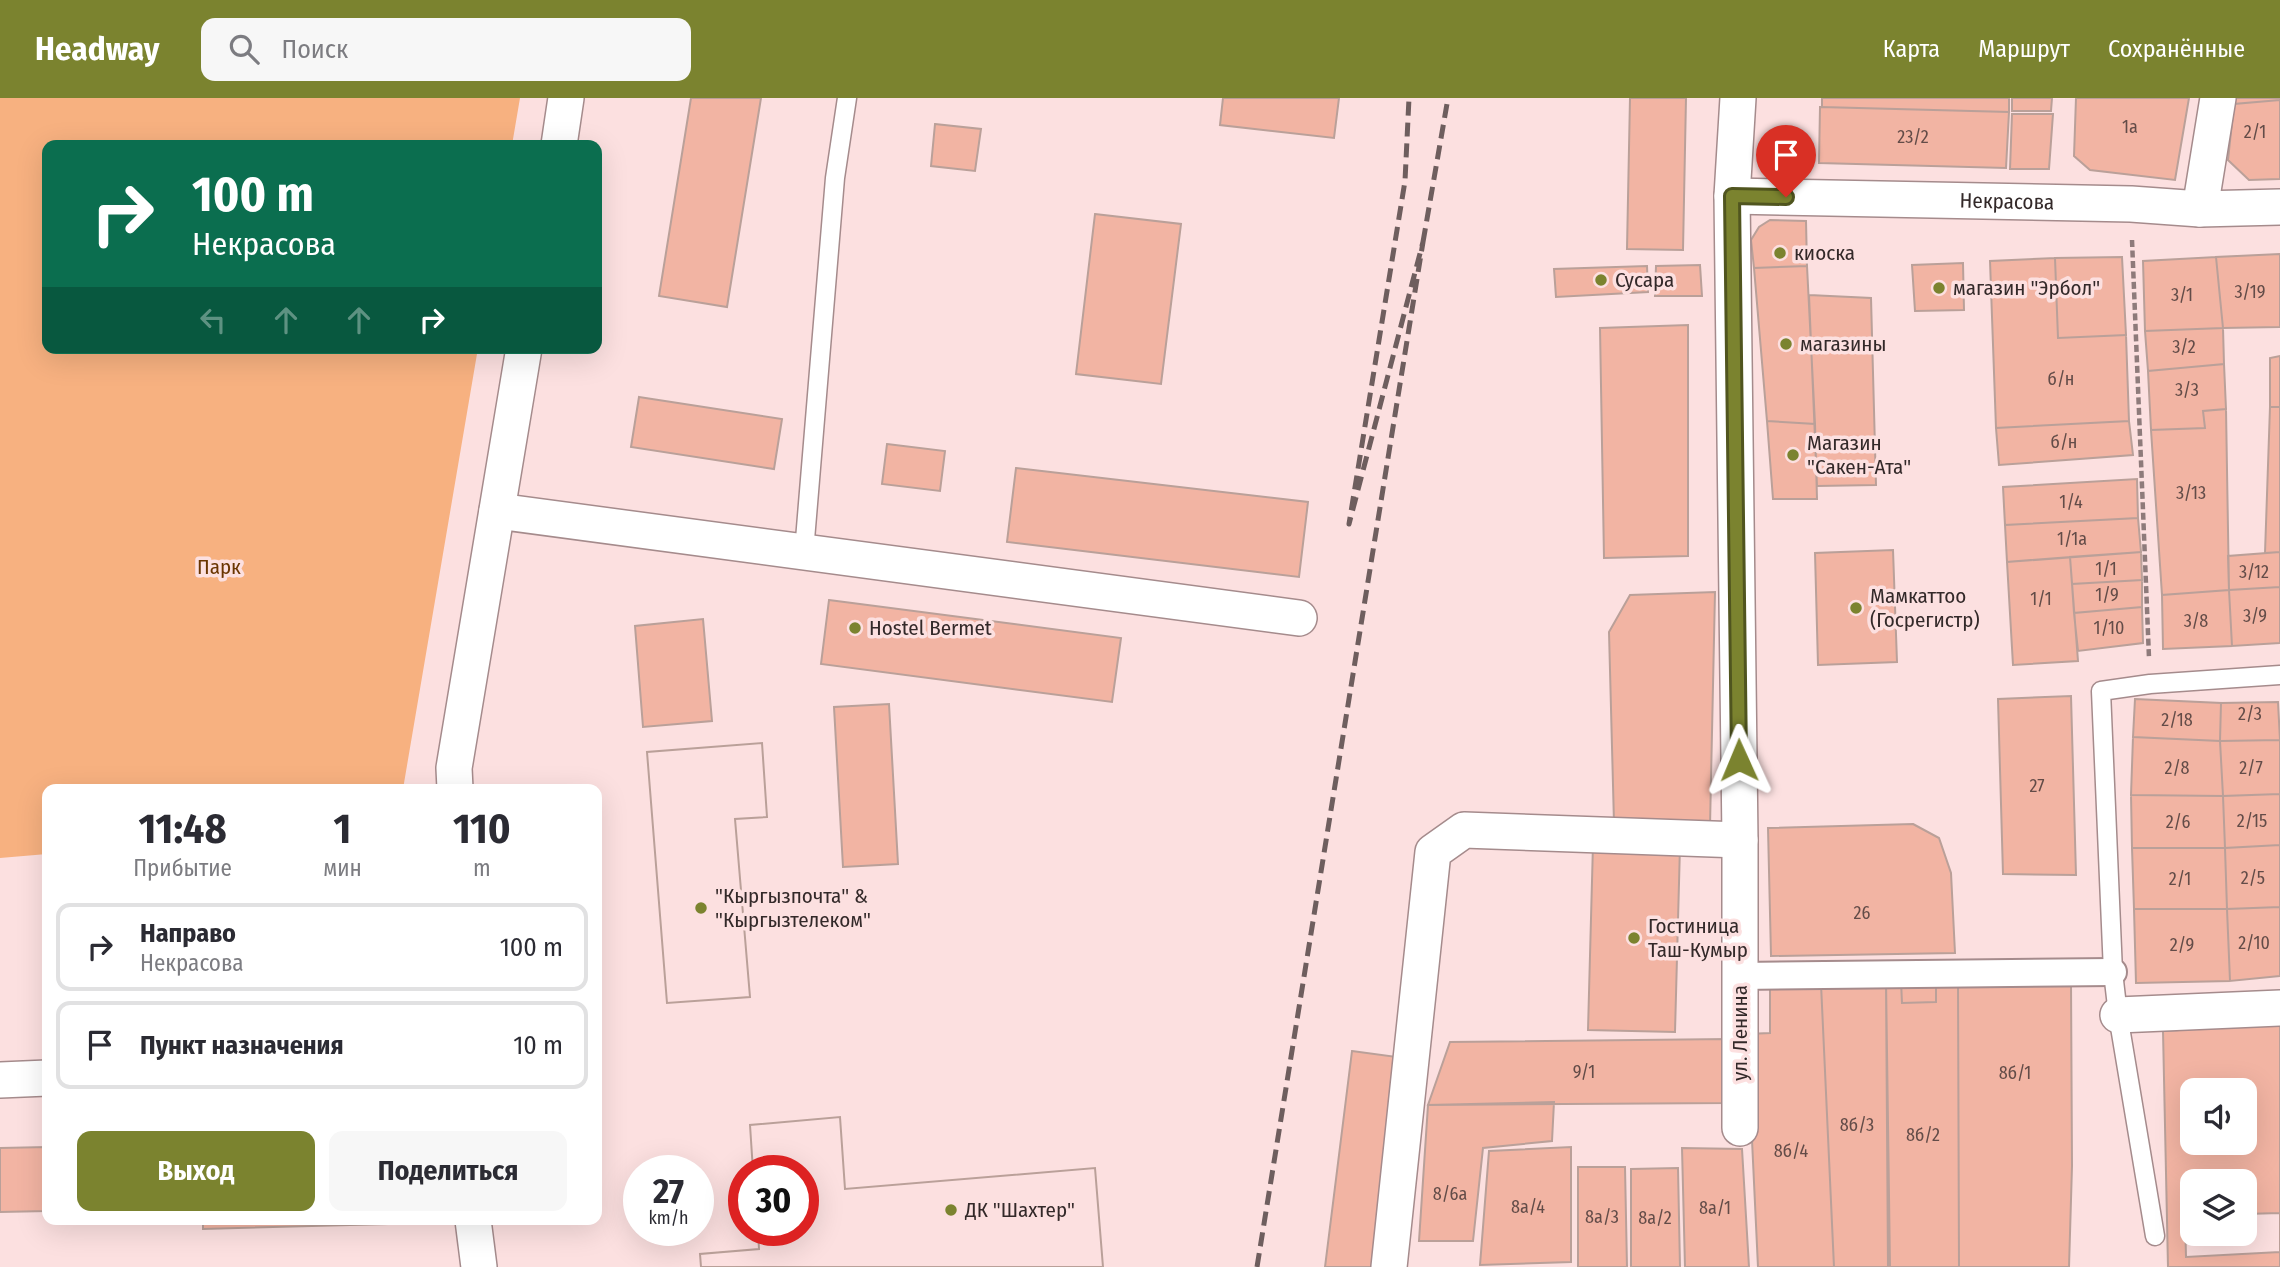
<!DOCTYPE html>
<html lang="ru">
<meta charset="utf-8">
<style>
body{margin:0;font-family:"Fira Sans Condensed",sans-serif;background:#f7f7f7;color:#2b2b33;height:100vh;display:flex;flex-direction:column;font-size:26px;white-space:nowrap}
*{box-sizing:border-box;margin:0}
p{font-size:23px;color:#7c7c81}
.icon{flex:none;width:38px;height:38px;fill:none;stroke:currentColor;stroke-width:2;stroke-linecap:round;stroke-linejoin:round}
.map{position:relative;flex:1;overflow:hidden}
.sheet{position:absolute;left:42px;top:686px;width:560px;height:441px;display:flex;flex-direction:column;background:#fff;border-radius:14px;box-shadow:0 7px 28px #0002}
.sheet>*{flex:none}
.banner{position:absolute;left:42px;top:42px;width:560px;height:214px;border-radius:14px;box-shadow:0 7px 28px #0002;background:#0b6e4f;color:#fff;overflow:hidden}
.tools{position:absolute;left:2180px;top:980px;display:grid;gap:14px}
.tools a{display:grid;place-items:center;width:77px;height:77px;border-radius:14px;background:#fff;box-shadow:0 7px 28px #0002;font-size:35px}
.speed{position:absolute;left:623px;top:1057px;display:flex;gap:14px;font-size:35px;font-weight:700;text-align:center}
.speed>*{display:grid;place-content:center;width:91px;height:91px;border-radius:50%;background:#fff;box-shadow:0 7px 28px #0002;line-height:1}
.speed small{font-size:18px;font-weight:400}
.speed .limit{border:10px solid #d22;background:#fff;color:#111}
.pin{position:absolute;display:grid;place-items:center;width:60px;height:60px;color:#fff;margin:-72px -30px;border-radius:50% 50% 50% 0;rotate:-45deg;box-shadow:0 0 7px #0007}
.pin .icon{rotate:45deg}
.me{position:absolute;width:77px;margin:-38px;rotate:359deg;stroke-linejoin:round;filter:drop-shadow(0 0 5px #0008)}
.turn{display:flex;align-items:center;gap:24px;height:147px;padding:0 35px;font-size:32px}
.turn .icon{width:91px;height:91px;stroke-width:2.5}
.turn b{display:block;font-size:49px;line-height:60px}
.lanes{display:flex;align-items:center;height:66px;padding:0 35px;background:#0003;justify-content:center;gap:35px;direction:ltr}
.lanes .off{opacity:.35}
.eta{display:flex;justify-content:space-evenly;align-items:center;height:119px;text-align:center}
.eta b{font-size:42px;font-weight:700;line-height:49px}
.cta{display:flex;gap:14px;margin-top:auto;padding:14px 35px}
.cta a{flex:1;height:80px;border-radius:14px;background:#7b832f;color:#fff;font-size:28px;font-weight:700;line-height:80px;text-align:center}
.cta a+a{background:#f7f7f7;color:#2b2b33}
ul{padding:0;list-style:none}
li{display:flex;align-items:center;gap:21px;height:88px;margin:0 14px 10px;padding:0 21px;border:4px solid #e1e1e2;border-radius:14px}
li div{flex:1}
li b{display:block;font-size:26px}
li em{font-style:normal}
header{display:flex;align-items:center;gap:42px;box-sizing:border-box;height:98px;padding:0 35px;background:#7b832f;color:#fff}
header strong{font-size:33px}
nav{display:flex;gap:38px;margin-inline-start:auto;font-size:24px}
.search{width:490px;height:63px;background:#f7f7f7;display:flex;align-items:center;gap:18px;box-sizing:border-box;padding:0 24px;border-radius:14px;color:#7c7c81;font-size:26px}
.map>svg:first-child{display:block}
.green{fill:#f7b180}
.building{fill:#f2b4a3;stroke:#baa099;stroke-width:2;fill-rule:evenodd}
.lines{fill:none;stroke-linecap:round;stroke-linejoin:round}
.service-casing{stroke:#a58b8c;stroke-width:21}
.pedestrian-casing{stroke:#a58b8c;stroke-width:30}
.minor-casing{stroke:#a58b8c;stroke-width:38}
.path{stroke:#8e7b7b;stroke-width:4.5;stroke-dasharray:7 3.5;stroke-linecap:butt}
.service{stroke:#fff;stroke-width:18}
.pedestrian{stroke:#fff;stroke-width:26}
.minor{stroke:#fff;stroke-width:35}
.rail{stroke:#6e5e5e;stroke-width:5;stroke-dasharray:14 7;stroke-linecap:butt}
.route-casing{stroke:#50551f;stroke-width:18}
.route{stroke:#7b832f;stroke-width:12}
.poi-dot{fill:#7b832f;stroke:#fce0e0;stroke-width:2.5}
.labels{text-anchor:middle;dominant-baseline:central;stroke-width:7;stroke-linejoin:round;paint-order:stroke}
.number-label{font-size:18px;fill:#634c48}
.street-label{font-size:21px;fill:#332929;stroke:#fce0e0}
.poi-label{font-size:21px;fill:#332929;stroke:#fce0e0;text-anchor:start}
.park-label{font-size:21px;fill:#6a3501;stroke:#fce0e0}
</style>
<header>
<strong>Headway</strong>
<div class="search"><svg class="icon" aria-label="search" viewBox="0 0 24 24"><circle cx="10" cy="10" r="6"/><path d="M15 15l6 6"/></svg>Поиск</div>
<nav><a>Карта</a><a>Маршрут</a><a>Сохранённые</a></nav>
</header>
<div class="map">
<svg width="2280" height="1169" viewBox="0 0 2280 1169">
<rect width="100%" height="100%" fill="#fce0e0"/>
<!-- green -->
<path class="green" d="M0 0H520L512 47H47V250H478L403 691H47V756L0 760Z"/>
<!-- building -->
<path class="building" d="M691 0H761L727 209 659 198Z
M1223 0H1339L1334 40 1220 27Z
M1630 0H1686L1683 152 1627 151Z
M1822 0H2009V14L1822 9Z
M2012 0H2052L2051 13H2012Z
M2076 0H2189L2175 82 2090 72 2074 58Z
M2235 0H2280V2L2234 6Z
M2280 2V81L2249 82 2228 62 2234 6Z
M1820 9 2009 14 2006 70 1819 65Z
M2012 16H2053L2049 71H2010Z
M935 26 981 31 975 73 931 68Z
M1095 116 1181 126 1161 286 1076 276Z
M1770 122 1806 123 1807 168 1754 170 1751 142 1759 129Z
M2280 156V229L2223 230 2216 159Z
M2122 159 2126 237 2058 240 2055 160Z
M2216 159 2223 230 2145 233 2143 163Z
M2055 160 2058 240 2126 237 2129 323 1996 330 1990 163Z
M1963 165 1964 212 1915 213 1912 167Z
M1700 167 1702 198H1655L1656 168Z
M1647 168 1648 194 1556 199 1554 171Z
M1807 168 1815 326 1767 323 1754 170Z
M1809 197 1871 200 1876 387 1817 388Z
M1688 227V458L1604 460 1600 230Z
M2223 230 2224 266 2148 273 2145 233Z
M2280 258V309H2270V260Z
M2224 266 2226 311 2203 313 2205 330 2151 332 2148 273Z
M639 299 782 321 774 371 631 349Z
M2270 309H2280V454L2265 455Z
M2226 311 2229 492 2162 497 2151 332 2205 330 2203 313Z
M1767 323 1815 326 1817 401H1773Z
M2129 323 2133 357 1999 367 1996 330Z
M887 346 945 353 940 393 882 386Z
M1016 370 1308 404 1299 479 1007 444Z
M2137 381 2138 420 2005 427 2003 389Z
M2138 420 2141 454 2007 464 2005 427Z
M1893 452 1897 564 1818 567 1815 455Z
M2141 454 2142 482 2072 486 2070 459Z
M2280 454V489L2229 492 2228 458Z
M2070 459 2078 563 2013 567 2007 464Z
M2142 482V509L2074 515 2072 486Z
M2280 489V545L2232 548 2229 492Z
M2229 492 2232 548 2163 551 2162 497Z
M1715 494 1710 728 1614 725 1609 534 1630 497Z
M829 502 1121 540 1112 604 821 566Z
M2142 509 2143 545 2078 553 2074 515Z
M703 521 712 623 643 629 635 528Z
M2071 598 2076 777 2003 776 1998 601Z
M2135 601 2221 605 2220 643 2133 639Z
M2278 604 2280 642 2220 643 2221 605Z
M889 606 898 766 843 769 834 609Z
M2133 639 2220 643 2223 698 2131 697Z
M2280 642V696L2223 698 2220 643Z
M762 645 767 719 735 721 750 899 667 905 647 654Z
M762 645 767 719 735 721 750 899 667 905 647 654Z
M2280 696V747L2225 750 2223 698Z
M2131 697 2223 698 2225 750H2132Z
M1913 726 1939 740 1951 775 1955 855 1771 858 1768 730Z
M1593 746 1680 748 1675 934 1588 932Z
M2280 747V809L2227 811 2225 750Z
M2132 750H2225L2227 811H2134Z
M2280 809V878L2230 883 2227 811Z
M2134 811H2227L2230 883 2136 885Z
M1886 882 1901 883 1902 905 1936 904V882H1958L1959 1169H1890Z
M1936 882V904L1902 905 1901 883Z
M1958 882 2071 883 2072 1068 2069 1169H1959Z
M1886 884 1888 1169H1834L1821 886Z
M1821 886 1834 1169H1758L1747 936 1770 935V887Z
M2280 926V1169H2168L2163 933ZM2193 992H2245V1045H2193ZM2193 1083H2245V1136H2193Z
M1728 941 1729 1005 1428 1007 1450 944Z
M1352 953 1397 959 1375 1169H1325Z
M1554 1004 1552 1043 1483 1050 1473 1143H1419L1428 1007Z
M840 1019 845 1091 1095 1070 1103 1169H701L700 1156 759 1151 758 1132H803V1073H753L750 1027Z
M840 1019 845 1091 1095 1070 1103 1169H701L700 1156 759 1151 758 1132H803V1073H753L750 1027Z
M47 1049V1113L0 1114V1050Z
M1571 1049V1164L1480 1167 1489 1053Z
M1682 1050 1742 1051 1749 1169H1685Z
M1578 1069H1625L1627 1169H1578Z
M1678 1070 1680 1169H1631V1071Z
M2280 1115V1154L2186 1159 2185 1118H2193V1136H2245V1116Z
M203 1122H388V1126L203 1131Z"/>
<g class="lines">
<defs>
<path id="service" d="M804 454 835 80 847 0
M2155 1138 2118 917 2113 874 2101 593 2150 586 2280 577"/>
<path id="pedestrian" d="M1740 878 2113 874"/>
<g id="minor">
<path d="M1738 0 1732 98 1740 742V1030"/>
<path d="M559 47 566 0"/>
<path id="s1" d="M1732 98 2131 106 2200 111 2280 109"/>
<path d="M2200 111 2218 0"/>
<path d="M497 413 1299 520"/>
<path d="M455 691 454 670 524 250"/>
<path d="M2118 917 2280 910"/>
<path d="M0 982 47 980"/>
<path d="M473 1122 479 1169"/>
<path d="M1389 1169 1433 754 1464 732 1740 742"/>
</g>
</defs>
<!-- service casing -->
<use href="#service" class="service-casing"/>
<!-- pedestrian casing -->
<use href="#pedestrian" class="pedestrian-casing"/>
<!-- minor casing -->
<use href="#minor" class="minor-casing"/>
<!-- path -->
<path class="path" d="M2132 142 2149 560"/>
<!-- service -->
<use href="#service" class="service"/>
<!-- pedestrian -->
<use href="#pedestrian" class="pedestrian"/>
<!-- minor -->
<use href="#minor" class="minor"/>
<!-- rail -->
<path class="rail" d="M1423 144 1448 0
M1257 1169 1423 144 1349 426 1405 83 1409 0"/>
</g>
<g class="lines">
<defs>
<path id="route" d="M1739 662 1732 98 1786 99"/>
</defs>
<!-- route casing -->
<use href="#route" class="route-casing"/>
<!-- route -->
<use href="#route" class="route"/>
</g>
<!-- markers -->
<g class="poi-dot">
<circle cx="1780" cy="155" r="7"/>
<circle cx="1601" cy="182" r="7"/>
<circle cx="1939" cy="190" r="7"/>
<circle cx="1786" cy="246" r="7"/>
<circle cx="1793" cy="357" r="7"/>
<circle cx="1856" cy="510" r="7"/>
<circle cx="855" cy="530" r="7"/>
<circle cx="701" cy="810" r="7"/>
<circle cx="1634" cy="840" r="7"/>
<circle cx="951" cy="1112" r="7"/>
</g>
<g class="labels">
<!-- number labels -->
<g class="number-label">
<text x="2130" y="29">1а</text>
<text x="2255" y="34">2/1</text>
<text x="1913" y="39">23/2</text>
<text x="2250" y="194">3/19</text>
<text x="2182" y="197">3/1</text>
<text x="2184" y="249">3/2</text>
<text x="2061" y="281">б/н</text>
<text x="2187" y="292">3/3</text>
<text x="2064" y="344">б/н</text>
<text x="2191" y="395">3/13</text>
<text x="2071" y="404">1/4</text>
<text x="2072" y="441">1/1а</text>
<text x="2106" y="471">1/1</text>
<text x="2254" y="474">3/12</text>
<text x="2107" y="497">1/9</text>
<text x="2041" y="501">1/1</text>
<text x="2255" y="518">3/9</text>
<text x="2196" y="523">3/8</text>
<text x="2109" y="530">1/10</text>
<text x="2250" y="616">2/3</text>
<text x="2177" y="622">2/18</text>
<text x="2177" y="670">2/8</text>
<text x="2251" y="670">2/7</text>
<text x="2037" y="688">27</text>
<text x="2252" y="723">2/15</text>
<text x="2178" y="724">2/6</text>
<text x="2253" y="780">2/5</text>
<text x="2180" y="781">2/1</text>
<text x="1862" y="815">26</text>
<text x="2254" y="845">2/10</text>
<text x="2182" y="847">2/9</text>
<text x="1584" y="974">9/1</text>
<text x="2015" y="975">8б/1</text>
<text x="1857" y="1027">8б/3</text>
<text x="1923" y="1037">8б/2</text>
<text x="1791" y="1053">8б/4</text>
<text x="1450" y="1096">8/6а</text>
<text x="1528" y="1109">8а/4</text>
<text x="1715" y="1110">8а/1</text>
<text x="1602" y="1119">8а/3</text>
<text x="1655" y="1120">8а/2</text>
</g>
<!-- street labels -->
<g class="street-label">
<text stroke="none"><textPath href="#s1" startOffset="275">Некрасова</textPath></text>
<text transform="translate(1740 935) rotate(-90)">ул. Ленина</text>
</g>
<!-- poi labels -->
<g class="poi-label">
<text x="1794" y="155">киоска</text>
<text x="1615" y="182">Сусара</text>
<text x="1953" y="190">магазин "Эрбол"</text>
<text x="1800" y="246">магазины</text>
<text x="1807" y="345">Магазин<tspan x="1807" dy="24">"Сакен-Ата"</tspan></text>
<text x="1870" y="498">Мамкаттоо<tspan x="1870" dy="24">(Госрегистр)</tspan></text>
<text x="869" y="530">Hostel Bermet</text>
<text x="715" y="798">"Кыргызпочта" &amp;<tspan x="715" dy="24">"Кыргызтелеком"</tspan></text>
<text x="1648" y="828">Гостиница<tspan x="1648" dy="24">Таш-Кумыр</tspan></text>
<text x="965" y="1112">ДК "Шахтер"</text>
</g>
<!-- park labels -->
<g class="park-label">
<text x="219" y="469">Парк</text>
</g>
</g>
</svg>
<div class="tools">
<a><svg class="icon" aria-label="sound" viewBox="0 0 24 24"><path d="M4 9h4l5-4v14l-5-4H4zM17 9q2 3 0 6"/></svg></a>
<a><svg class="icon" aria-label="layers" viewBox="0 0 24 24"><path d="M12 4l9 5-9 5-9-5zM3 14l9 5 9-5"/></svg></a>
</div>
<div class="speed"><div>27<small>km/h</small></div><div class="limit">30</div></div>
<div class="pin" style="left:1786px;top:99px;background:#d93025"><svg class="icon" aria-label="arrive" viewBox="0 0 24 24"><path d="M6 21V4h12l-3 4 3 4H6"/></svg></div>
<svg class="me" style="left:1739px;top:662px" viewBox="-20 -20 40 40"><path d="M0-17L14 15 0 8-14 15z" fill="#7b832f" stroke="#fff" stroke-width="4"/></svg>
<div class="banner">
<div class="turn"><svg class="icon" aria-label="right" viewBox="0 0 24 24"><path d="M7 20v-9h11M14 6l5 5-5 5"/></svg><div><b>100 m</b>Некрасова</div></div>
<div class="lanes"><svg class="icon off" aria-label="left" viewBox="0 0 24 24"><path d="M17 20v-9H6M10 6l-5 5 5 5"/></svg><svg class="icon off" aria-label="ahead" viewBox="0 0 24 24"><path d="M12 20V5M6 11l6-6 6 6"/></svg><svg class="icon off" aria-label="ahead" viewBox="0 0 24 24"><path d="M12 20V5M6 11l6-6 6 6"/></svg><svg class="icon" aria-label="right" viewBox="0 0 24 24"><path d="M7 20v-9h11M14 6l5 5-5 5"/></svg></div>
</div>
<section class="sheet">
<div class="eta">
<div><b>11:48</b><p>Прибытие</p></div>
<div><b>1</b><p>мин</p></div>
<div><b>110</b><p>m</p></div>
</div>
<ul>
<li><svg class="icon" aria-label="right" viewBox="0 0 24 24"><path d="M7 20v-9h11M14 6l5 5-5 5"/></svg><div><b>Направо</b><p>Некрасова</p></div><em>100 m</em></li>
<li><svg class="icon" aria-label="arrive" viewBox="0 0 24 24"><path d="M6 21V4h12l-3 4 3 4H6"/></svg><div><b>Пункт назначения</b></div><em>10 m</em></li>
</ul>
<div class="cta"><a>Выход</a><a>Поделиться</a></div>
</section>
</div>
